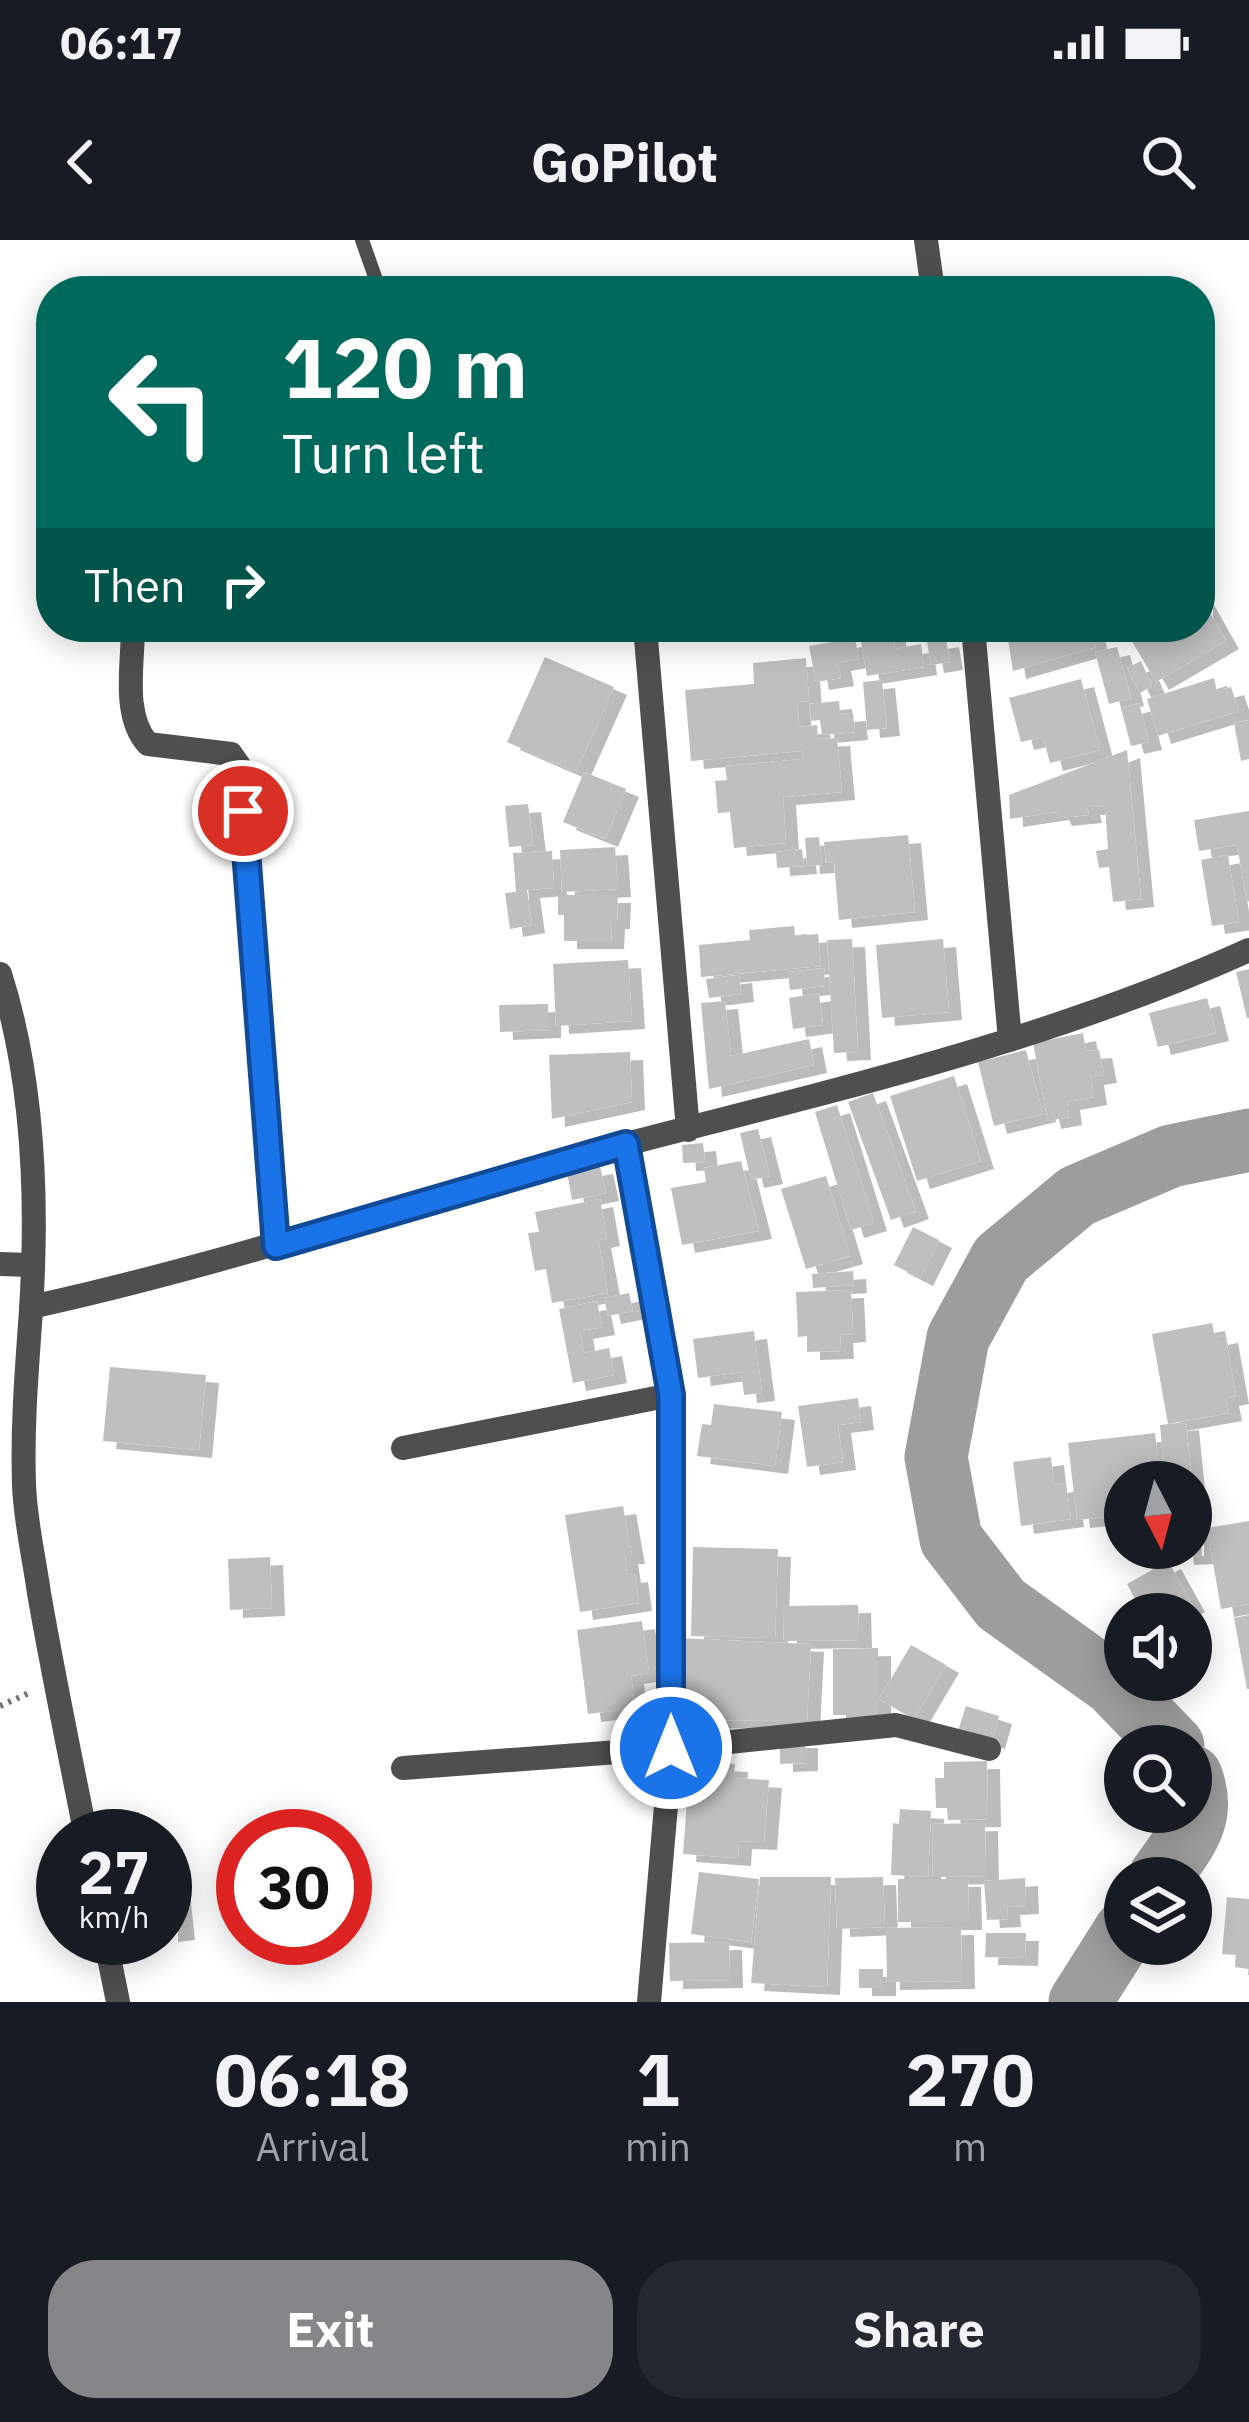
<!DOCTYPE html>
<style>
body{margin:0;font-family:"IBM Plex Sans",sans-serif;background:#242831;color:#f1f3f6;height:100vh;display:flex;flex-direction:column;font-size:45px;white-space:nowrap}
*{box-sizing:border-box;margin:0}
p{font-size:39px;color:#9ea1a6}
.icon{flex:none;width:66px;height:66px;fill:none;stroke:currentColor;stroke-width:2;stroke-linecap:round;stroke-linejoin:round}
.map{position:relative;height:1762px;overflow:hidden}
.panel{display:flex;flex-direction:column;background:#171b24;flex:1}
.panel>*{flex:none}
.hud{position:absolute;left:36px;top:36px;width:1179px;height:366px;border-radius:48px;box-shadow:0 6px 30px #0003;background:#00695c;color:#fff;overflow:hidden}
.needle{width:78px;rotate:174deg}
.buttons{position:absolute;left:1104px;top:1221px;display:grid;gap:24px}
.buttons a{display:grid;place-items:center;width:108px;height:108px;border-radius:50%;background:#171b24;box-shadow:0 6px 30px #0003;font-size:60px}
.speed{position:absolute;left:36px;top:1569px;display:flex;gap:24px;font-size:60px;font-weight:700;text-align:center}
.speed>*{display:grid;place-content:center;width:156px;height:156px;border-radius:50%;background:#171b24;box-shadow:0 6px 30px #0003;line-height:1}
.speed small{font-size:30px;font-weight:400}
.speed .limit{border:18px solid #d22;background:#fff;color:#111}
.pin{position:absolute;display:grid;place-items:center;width:102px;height:102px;color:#fff;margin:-51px;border:6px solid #fff;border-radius:50%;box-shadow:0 3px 12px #0007}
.me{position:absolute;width:132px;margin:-66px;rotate:0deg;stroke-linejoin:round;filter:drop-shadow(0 0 9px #0008)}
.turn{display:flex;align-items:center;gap:42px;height:252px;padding:0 48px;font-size:54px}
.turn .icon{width:156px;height:156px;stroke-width:2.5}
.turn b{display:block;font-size:84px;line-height:102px}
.then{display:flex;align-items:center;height:114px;padding:0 48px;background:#0003;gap:24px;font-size:45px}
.eta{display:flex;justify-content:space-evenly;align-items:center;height:204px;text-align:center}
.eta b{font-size:72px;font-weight:800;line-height:84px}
.action{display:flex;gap:24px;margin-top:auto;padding:24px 48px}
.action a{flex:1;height:138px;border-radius:48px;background:#858687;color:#fff;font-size:48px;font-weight:800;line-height:138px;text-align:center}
.action a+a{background:#242831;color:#f1f3f6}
.status{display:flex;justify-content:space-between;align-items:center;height:84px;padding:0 60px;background:#171b24;direction:ltr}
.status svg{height:33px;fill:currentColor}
header{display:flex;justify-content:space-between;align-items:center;height:156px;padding:0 48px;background:#171b24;font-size:54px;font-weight:800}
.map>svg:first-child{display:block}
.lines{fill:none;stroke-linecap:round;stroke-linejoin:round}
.river{stroke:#9d9d9d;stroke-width:63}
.building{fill:#bfbfbf;filter:url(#shadow)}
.path{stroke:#717171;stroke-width:6;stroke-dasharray:3 6;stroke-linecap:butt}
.service{stroke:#4f4f4f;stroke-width:14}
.minor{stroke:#4f4f4f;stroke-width:24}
.route-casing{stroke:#114b97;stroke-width:30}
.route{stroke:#1a73e8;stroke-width:21}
</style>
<div class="status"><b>06:17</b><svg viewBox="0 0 49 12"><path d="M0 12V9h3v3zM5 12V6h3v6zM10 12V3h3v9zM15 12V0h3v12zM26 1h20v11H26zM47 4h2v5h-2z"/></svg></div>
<header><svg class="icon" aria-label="back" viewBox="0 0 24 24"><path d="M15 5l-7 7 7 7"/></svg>GoPilot<svg class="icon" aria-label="search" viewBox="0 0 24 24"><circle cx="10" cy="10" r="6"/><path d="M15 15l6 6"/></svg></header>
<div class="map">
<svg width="1249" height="1762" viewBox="0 0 1249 1762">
<defs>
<filter id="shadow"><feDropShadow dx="13" dy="8" stdDeviation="0" flood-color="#0004"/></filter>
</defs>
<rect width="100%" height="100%" fill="#fff"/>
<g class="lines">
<!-- river -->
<path class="river" d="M1173 1506 1114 1445 1001 1364 951 1299 936 1217 958 1098 1001 1019 1077 956 1171 916 1249 900
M1159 1638C1183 1603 1208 1580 1191 1536
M1080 1762 1125 1691"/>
</g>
<!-- building -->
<path class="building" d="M1200 355 1226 401 1156 442 1127 393 1137 387H1200Z
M1006 387H1091L1096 407 1013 431Z
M892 389 895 409 921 404 924 427 867 436 860 395Z
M855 398 859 419 838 423 841 438 816 442 809 406Z
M946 399 950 422 931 425 927 402Z
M1117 407 1131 458 1109 464 1095 412Z
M545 417 614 447 576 532 507 502Z
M806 418 809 461 797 462 799 487 817 485 818 499 837 498 842 552 783 557 786 603 734 608 730 572 718 573 715 541 727 540 725 526 803 519 802 511 691 521 685 450 754 444 753 423Z
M1141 421 1152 446 1140 453 1127 428Z
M1214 438 1217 451 1231 447 1239 471 1158 496 1147 459Z
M1081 439 1100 510 1050 523 1043 497 1021 502 1009 458Z
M882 440 887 488 867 490 863 442Z
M839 461 840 474 853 473 855 492 822 495 820 480 811 481 809 464Z
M1139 463 1149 502 1131 506 1121 468Z
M1249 480V519L1241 521 1234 483Z
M1127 510 1141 659 1113 662 1109 627 1099 628 1096 611 1108 609 1105 566 1087 567 1089 575 1059 578 1056 572 1010 579 1009 555Z
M584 532 626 549 605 599 563 582Z
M528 564 533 605 509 607 505 566Z
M1249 571V661L1247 662 1237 605 1199 611 1194 580Z
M908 595 915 672 839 680 834 622 826 623 824 602Z
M819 597 822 625 807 626 805 598Z
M615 607 618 649 562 652 560 610Z
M802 609 804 626 777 628 776 612Z
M552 611 554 648 527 650 532 685 510 689 505 653 516 652 513 613Z
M1228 615 1239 682 1212 686 1201 620Z
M558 655H618L617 681H612L611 701H564V675H558Z
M794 686 795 696 818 694 821 726 701 737 699 705 750 700 749 690Z
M852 699 858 812 834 813 827 700Z
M943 699 949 772 882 778 876 705Z
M628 720 632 781 556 786 553 724Z
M824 728 825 746 790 750 788 732Z
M1249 729V778H1247L1236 732Z
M739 735 741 754 709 758 706 739Z
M819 753 823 785 793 789 789 758Z
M1207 758 1216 793 1158 807 1149 773Z
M725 761 731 816 809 799 814 825 709 849 701 763Z
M548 764V790L500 792 499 765Z
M1083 793 1086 811 1099 810 1104 835 1091 837 1094 857 1067 862 1069 877 1048 881 1033 803Z
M1026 810 1043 874 994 886 978 822Z
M630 812 632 862 552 879 549 815Z
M954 836 981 921 917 941 890 856Z
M873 853 916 971 891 980 848 862Z
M837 865 874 983 851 990 815 872Z
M758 889 770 936 751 940 740 893Z
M703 903 705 922 683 923 682 905Z
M741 921 759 991 682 1005 671 948 706 942 704 928Z
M600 926 606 953 572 960 567 932Z
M826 936 850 1016 806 1029 781 949Z
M600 959 607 998 598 1000 608 1053 552 1063 546 1029 535 1031 528 993 539 992 535 972Z
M913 987 939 1000 920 1038 894 1025Z
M853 1031 854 1045 813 1048 812 1034Z
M851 1050 853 1094 840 1095 841 1111 807 1112V1096L798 1097 796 1052Z
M629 1053 633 1071 608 1076 604 1058Z
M597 1061 602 1087 580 1091 584 1113 609 1108 614 1135 573 1143 559 1069Z
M1212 1083 1215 1097 1225 1095 1236 1156 1226 1158 1229 1173 1168 1184 1152 1094Z
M754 1091 762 1153 744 1155 741 1132 698 1138 693 1099Z
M110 1127 206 1135 199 1210 103 1201Z
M858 1158 861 1182 838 1185 843 1222 807 1227 798 1166Z
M714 1164 782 1172 775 1226 697 1216 702 1184 711 1185Z
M1186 1182 1192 1242H1165L1160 1185Z
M1155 1193 1161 1242H1125V1275L1077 1280 1068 1203Z
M1051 1217 1054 1245 1066 1243 1071 1279 1021 1286 1013 1222Z
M623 1266 632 1316H625L628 1335 635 1334 639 1363 580 1372 565 1275Z
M1249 1281V1364L1221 1369 1207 1288Z
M1200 1287 1202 1316 1181 1317 1180 1308H1191V1288Z
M693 1307 778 1309 775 1398 691 1396Z
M270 1317 272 1368 230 1370 228 1319Z
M1168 1321 1192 1364 1174 1374H1143L1127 1344Z
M858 1365 859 1400 784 1401 783 1366Z
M1249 1375V1449H1247L1234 1378Z
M642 1381 649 1433 631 1436 635 1468 588 1474 577 1390Z
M678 1398 811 1404 807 1481 674 1480Z
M911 1405 946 1425 914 1479 879 1459Z
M878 1408V1475H833V1409Z
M966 1466 999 1476 992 1501 958 1491Z
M780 1500H805V1523L780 1524Z
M987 1521 988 1579 948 1580 947 1568H936L935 1538H944V1522Z
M690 1522 735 1524 734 1538 769 1540 764 1602 739 1601 738 1618 683 1614Z
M900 1569 931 1571 928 1637 891 1635 893 1583 899 1584Z
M985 1583 986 1636 933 1637 932 1584Z
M175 1627 182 1692 165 1694V1628Z
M699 1632 759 1639 751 1702 691 1694Z
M760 1637H831L827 1747 751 1743Z
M883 1637 885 1687 837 1689 835 1638Z
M1025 1638 1026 1666 1007 1667 1008 1679 987 1680 984 1641Z
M898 1639H968L969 1682H898Z
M1227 1657 1249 1659V1729L1235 1727 1236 1715 1222 1714Z
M961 1687 962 1741 887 1742 886 1688Z
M986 1693H1026L1025 1718 985 1717Z
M729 1702 730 1740 670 1741 669 1703Z
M859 1729H883V1748H859Z"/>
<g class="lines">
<!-- path -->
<path class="path" d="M0 1466 29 1453"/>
<!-- service -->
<path class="service" d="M362 0 380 51"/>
<!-- minor -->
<path class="minor" d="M926 0 933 51
M133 387C133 424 122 476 148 504L231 514 240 527 276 1006
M645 387 688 890
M973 387 1010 800
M0 734C34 840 38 959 31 1070 27 1128 22 1185 24 1244 25 1280 34 1317 39 1353 53 1434 70 1515 86 1596
M626 904 671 1155V1508L649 1762
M0 1024 31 1025
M31 1067C233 1023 427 955 626 904 836 850 1050 800 1249 710
M403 1208 671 1155
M403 1528 671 1508 896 1485 989 1509
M105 1698 118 1762"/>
</g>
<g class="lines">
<defs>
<path id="route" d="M243 571 276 1006 626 904 671 1155V1508"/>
</defs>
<!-- route casing -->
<use href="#route" class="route-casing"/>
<!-- route -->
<use href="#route" class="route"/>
</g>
</svg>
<div class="buttons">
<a><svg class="needle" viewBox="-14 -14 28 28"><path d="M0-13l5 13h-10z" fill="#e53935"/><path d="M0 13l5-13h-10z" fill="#9ea1a6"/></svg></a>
<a><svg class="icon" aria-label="sound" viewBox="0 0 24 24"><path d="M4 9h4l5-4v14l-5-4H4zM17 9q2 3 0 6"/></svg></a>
<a><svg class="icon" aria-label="search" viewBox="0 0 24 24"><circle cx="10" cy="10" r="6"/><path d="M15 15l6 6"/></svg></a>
<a><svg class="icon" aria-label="layers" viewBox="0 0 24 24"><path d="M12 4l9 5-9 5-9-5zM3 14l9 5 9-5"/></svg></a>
</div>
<div class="speed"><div>27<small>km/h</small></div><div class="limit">30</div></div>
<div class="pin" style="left:243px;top:571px;background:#d93025"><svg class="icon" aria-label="arrive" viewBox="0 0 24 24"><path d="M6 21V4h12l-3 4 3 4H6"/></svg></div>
<svg class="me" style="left:671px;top:1508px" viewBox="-20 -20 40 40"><circle r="17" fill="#1a73e8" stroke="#fff" stroke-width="3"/><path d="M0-11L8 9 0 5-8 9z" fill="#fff"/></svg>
<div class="hud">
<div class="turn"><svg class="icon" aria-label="left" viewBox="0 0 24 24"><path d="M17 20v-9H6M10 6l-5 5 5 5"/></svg><div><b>120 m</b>Turn left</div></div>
<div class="then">Then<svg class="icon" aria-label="right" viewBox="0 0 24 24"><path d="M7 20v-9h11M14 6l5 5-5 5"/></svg></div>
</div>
</div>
<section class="panel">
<div class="eta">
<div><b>06:18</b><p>Arrival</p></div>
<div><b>1</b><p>min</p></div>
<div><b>270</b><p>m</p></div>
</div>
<div class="action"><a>Exit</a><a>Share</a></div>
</section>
